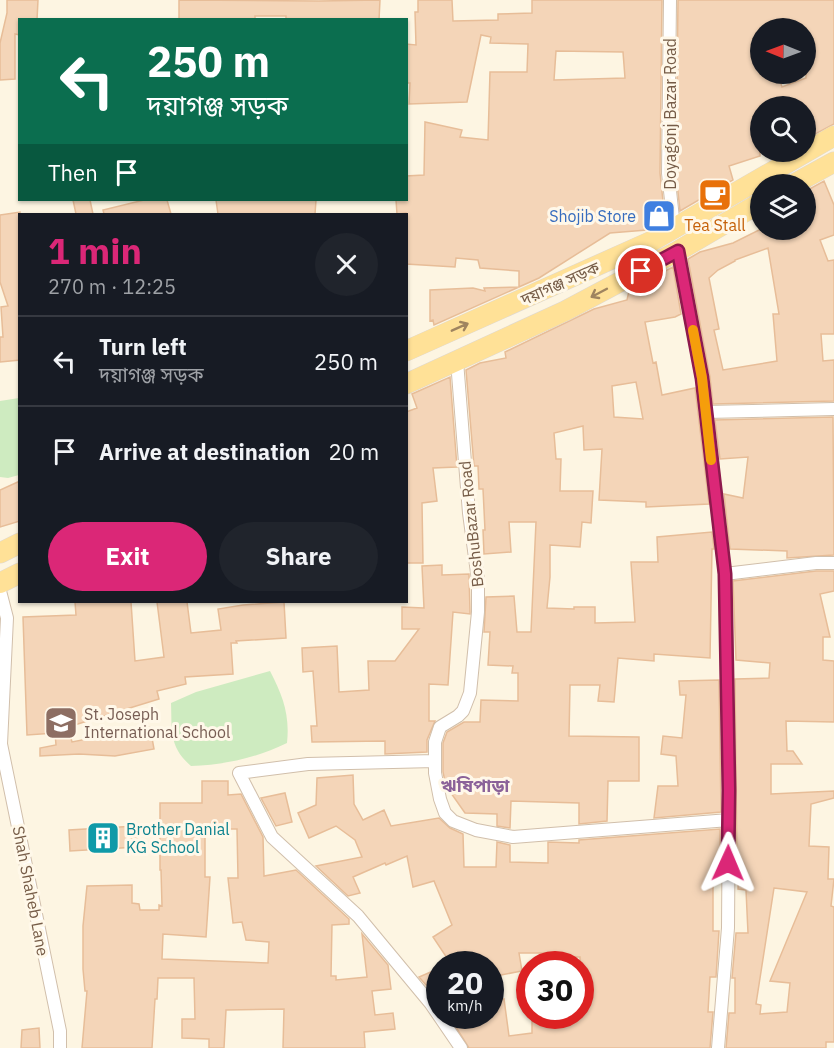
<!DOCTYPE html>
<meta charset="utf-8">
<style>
body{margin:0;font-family:"IBM Plex Sans","Noto Sans Bengali",sans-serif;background:#20242c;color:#f1f3f6;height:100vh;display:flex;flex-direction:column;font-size:22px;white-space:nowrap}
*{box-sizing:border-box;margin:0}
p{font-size:20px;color:#9ea1a6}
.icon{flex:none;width:33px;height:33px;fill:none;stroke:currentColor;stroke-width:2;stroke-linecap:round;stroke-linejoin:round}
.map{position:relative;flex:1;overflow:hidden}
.side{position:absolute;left:18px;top:213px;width:390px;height:390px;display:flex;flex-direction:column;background:#171b24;border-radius:0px;box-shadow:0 2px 4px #0004}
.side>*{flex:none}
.hud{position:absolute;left:18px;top:18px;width:390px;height:183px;border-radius:0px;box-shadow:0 2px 4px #0004;background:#0b6e4f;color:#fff;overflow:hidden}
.needle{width:39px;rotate:271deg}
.tools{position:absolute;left:750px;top:18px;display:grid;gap:12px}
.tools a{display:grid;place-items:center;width:66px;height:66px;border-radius:50%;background:#171b24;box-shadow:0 2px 4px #0004;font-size:30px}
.speed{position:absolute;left:426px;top:951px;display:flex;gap:12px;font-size:30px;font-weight:700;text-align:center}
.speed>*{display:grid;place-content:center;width:78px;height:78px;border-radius:50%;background:#171b24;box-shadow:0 2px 4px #0004;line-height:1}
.speed small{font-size:15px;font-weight:400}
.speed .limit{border:9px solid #d22;background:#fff;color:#111}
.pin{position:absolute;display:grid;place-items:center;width:51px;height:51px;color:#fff;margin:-26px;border:3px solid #fff;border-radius:50%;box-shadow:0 2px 6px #0007}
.me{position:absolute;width:66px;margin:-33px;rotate:1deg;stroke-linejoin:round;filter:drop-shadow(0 0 4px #0008)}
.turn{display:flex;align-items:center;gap:21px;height:126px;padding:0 30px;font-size:27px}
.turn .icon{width:78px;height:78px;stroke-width:2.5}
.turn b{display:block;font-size:42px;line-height:51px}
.then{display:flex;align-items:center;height:57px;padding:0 30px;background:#0003;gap:12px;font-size:22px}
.round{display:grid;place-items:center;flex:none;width:63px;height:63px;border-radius:32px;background:#20242c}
.head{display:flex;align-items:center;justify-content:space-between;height:102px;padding:0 30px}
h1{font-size:36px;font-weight:700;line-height:45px;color:#db2777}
.action{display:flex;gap:12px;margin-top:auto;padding:12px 30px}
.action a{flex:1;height:69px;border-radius:36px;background:#db2777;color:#fff;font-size:24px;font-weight:700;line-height:69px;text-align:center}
.action a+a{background:#20242c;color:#f1f3f6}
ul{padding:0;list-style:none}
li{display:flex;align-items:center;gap:18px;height:90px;padding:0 30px;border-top:2px solid #363941}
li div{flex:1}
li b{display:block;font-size:22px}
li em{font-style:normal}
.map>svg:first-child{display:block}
.green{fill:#ceebc0}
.building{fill:#f4d5b8;stroke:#e7bd98;stroke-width:1.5;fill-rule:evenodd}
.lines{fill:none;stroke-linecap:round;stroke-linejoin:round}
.minor-casing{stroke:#d1bfab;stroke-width:14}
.primary-casing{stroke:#ded8d3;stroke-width:21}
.minor{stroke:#fff;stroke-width:12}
.primary{stroke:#ffe197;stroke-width:20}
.oneway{stroke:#9f845f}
.route-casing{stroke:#8e194d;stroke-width:15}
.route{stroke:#db2777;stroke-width:10}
.slow{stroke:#f59e0b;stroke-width:10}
.labels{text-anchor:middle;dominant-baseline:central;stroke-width:6;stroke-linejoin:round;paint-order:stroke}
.street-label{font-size:16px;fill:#765c47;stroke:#fff8e9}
.shop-label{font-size:16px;fill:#366cbe;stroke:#fff8e9;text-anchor:end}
.food-label{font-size:16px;fill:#c56008;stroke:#fff8e9}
.education-label{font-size:16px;fill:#785e54;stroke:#fff8e9;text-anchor:start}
.culture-label{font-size:16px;fill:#0d838f;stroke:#fff8e9;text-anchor:start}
.neighbourhood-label{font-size:18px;font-weight:bold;fill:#8b6299;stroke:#fff8e9}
</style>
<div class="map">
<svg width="834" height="1048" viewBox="0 0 834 1048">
<rect width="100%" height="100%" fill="#fdf5e2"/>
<!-- green -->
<path class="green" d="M19 398V475L8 478 0 477V401Z
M270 671C283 696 290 715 287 743 256 758 225 765 191 766 169 747 172 731 171 703L196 692Z"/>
<!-- building -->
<path class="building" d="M7 0H38L37 20H20V35L15 34V79L0 80V43L7 13Z
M179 0 319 1 380 0 379 20H286V16H255V20H179Z
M418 0H452L453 21 498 20V14L532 13V0H662L660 173 665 220 647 230 610 233 539 278 434 325 433 320 430 321V290L473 288 485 291 484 288 519 287V271L480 268 478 260 456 258 455 267 406 264V213L397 214 396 200H406V176L424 175 425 122 462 130 460 137 488 140 490 72H527L528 44 490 43 491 37 481 35 467 102 409 104 410 83H406V44L416 45 415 12H418ZM556 51 623 52 625 78 554 80Z
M678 0H834V124L806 139V106H760V156L729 166 733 180 680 211 676 173ZM760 28H806V78L782 87 778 74H760Z
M824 181 834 205V235L820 240 828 261 834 260V334H821L823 361 834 360V401L713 404 710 377 688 259 700 252 733 243 759 230H806V191ZM768 248 779 314H773L777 361 723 370 714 330 719 329 709 278 718 270 735 261V260Z
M73 200H90L93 214H76Z
M144 200H167L171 214H104L103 210Z
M216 200H316L315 214H218Z
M20 212V360L0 362V337H3L1 307 8 306 0 282V215Z
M673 267 681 314 675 317 645 322 653 363 656 362 662 395 695 388 709 504 646 507V502L599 500 602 449 584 450 583 426 554 433 556 459H561L560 491H593L591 523 582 522 580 547 550 545V577L547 608 574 609V607H595V623L635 622 631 562H658L657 537 712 532 714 549H712L710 658 654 654V661L618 658 614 702 598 701 600 685H570L569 736 639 737V781H608L607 821 579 824V803L511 801 510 828 497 826V814L465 813 446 786 443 772V743L447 732 464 722H480L481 700 518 701V673H512L513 666 488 665 490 632H484L486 597 514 596 517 632H531L536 522H509L511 552 484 554 483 530H485L483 489H479L478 466H474L466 370 480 363 506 358 505 352 594 309 627 300 629 291 638 286 645 285 644 282ZM636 382 643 419 614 417 612 386Z
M450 377 457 467 433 468 437 501 422 503 423 563H406V412L417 408 412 394Z
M833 417 834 555 787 558V551L730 549 724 494 743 498 748 457 720 459 715 420Z
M20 481V521L0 527V490Z
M442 565V575L469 574 470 612V614L453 612 448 685 429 684V721H435L427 740V752L385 754V741L312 742 311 726H317L313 671 303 672 302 648 337 646 339 692 369 690 368 661H395L419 629H402V607L424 608 422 566Z
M816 571H834V591L820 594 830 637H823V660L834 661V722L786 721 787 751H793L802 764H771V794L834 791V798L811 804 809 846 829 847 828 879H834L831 906 834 907V1042H826V1048H726L729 1013H735V978H732L736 933H748L746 890 738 889 739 870H737L735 679 769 678 770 663 736 660 733 581ZM774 888 807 892 770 981 790 983 787 1012 760 1014 761 1005 756 1004Z
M75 602H131L135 661 164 657 157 602H187L191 633 221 630 218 609 243 605 284 602 286 638 236 641 237 643H231L233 674 185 677 186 684 157 691 159 699 68 727 72 742 150 727 154 749 115 756 79 754 40 756V748L56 745 55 733 27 735 23 617 76 615Z
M719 680 721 812 654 818 658 786H678L676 756 661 754 663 736 682 738 686 695H680L679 681Z
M353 775 354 804 363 820 384 810 391 826 439 818 450 828 463 834 464 867H496L497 842 510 845V862L548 863V842L579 843V840L720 829V871H713V931H719L716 977H710L708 1012H713L710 1048H469L449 1016H490V1002L504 999 509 1036 532 1033V1016H580V957H558L557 953H519L522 971 490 977V964H451L433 937 452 925 434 881 413 887 407 856 386 865 385 863 353 877 360 893 348 896 316 866 362 857 355 840 336 826 309 838 298 813 316 805 317 778Z
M202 781H228V795L241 794 263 837 264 876 296 870 349 919V924L332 925 331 976H336V980L367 977 362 934 388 965 391 989 372 991 375 1015 393 1013 395 1029 364 1032 365 1048H283L284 1009 226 1010 224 1048H209V1039L182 1038V1019H195L194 978H158L157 999H155L152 1048H82L87 991H85L83 969V926L87 886 132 885V903L139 904 140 910H159V905L162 906 161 870H160V803H202ZM205 829H237L238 878H228L233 923 242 922 246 940 269 942 268 963 162 959 163 934 206 937 210 877H205Z
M285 793 292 822 276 826 261 798Z
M136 826 137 847 70 851 69 830Z
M440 968V984L426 985 419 977Z
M39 1028 40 1048H21L22 1030Z"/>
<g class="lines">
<defs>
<path id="minor" d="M670 0 668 173 674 227
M678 251 702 378 725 574 729 791 728 928 718 1048
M457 361 469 513 478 580V612L470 693 463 711 458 716 440 727 435 742V773L440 799 445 813 453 821 476 830 513 837 729 820
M706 412 834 409
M725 574 816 563H834
M0 591 7 618 1 744 60 1031V1048
M435 761 308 764 239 773 272 837 358 916 431 1004 461 1048"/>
<path id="primary" d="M794 184 834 162
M406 351 652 241 834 136
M406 384 565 311 678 251 760 203
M0 553 20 543
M0 583 20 573"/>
</defs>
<!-- minor casing -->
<use href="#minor" class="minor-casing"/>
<!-- primary casing -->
<use href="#primary" class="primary-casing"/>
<!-- minor -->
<use href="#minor" class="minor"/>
<!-- primary -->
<use href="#primary" class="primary"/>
</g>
<!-- one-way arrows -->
<defs><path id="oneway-shaft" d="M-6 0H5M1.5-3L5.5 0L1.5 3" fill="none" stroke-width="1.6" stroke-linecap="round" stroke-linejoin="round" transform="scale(1.5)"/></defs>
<g class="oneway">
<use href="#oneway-shaft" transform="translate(599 293) rotate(152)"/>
<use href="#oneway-shaft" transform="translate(460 327) rotate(-24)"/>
</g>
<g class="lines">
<defs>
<path id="route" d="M641 271 678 251 702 378 725 574 729 790 728 863"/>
</defs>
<!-- route casing -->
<use href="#route" class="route-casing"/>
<!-- route -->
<use href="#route" class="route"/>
<!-- slow -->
<path class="slow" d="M693 330 702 378 711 460"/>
</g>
<!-- icons -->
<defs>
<symbol id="cafe-square" viewBox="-11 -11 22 22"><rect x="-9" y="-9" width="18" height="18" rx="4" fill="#e8710a" stroke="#fff8e9"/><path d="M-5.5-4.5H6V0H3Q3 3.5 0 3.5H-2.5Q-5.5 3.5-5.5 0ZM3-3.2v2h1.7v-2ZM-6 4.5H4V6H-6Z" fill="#fff"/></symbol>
<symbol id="shop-square" viewBox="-11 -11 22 22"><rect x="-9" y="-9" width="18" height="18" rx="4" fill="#3f7fe0" stroke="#fff8e9"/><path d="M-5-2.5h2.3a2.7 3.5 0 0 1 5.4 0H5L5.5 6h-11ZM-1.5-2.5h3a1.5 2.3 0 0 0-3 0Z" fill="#fff"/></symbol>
<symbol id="school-square" viewBox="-11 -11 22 22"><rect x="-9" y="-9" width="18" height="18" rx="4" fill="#8d6e63" stroke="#fff8e9"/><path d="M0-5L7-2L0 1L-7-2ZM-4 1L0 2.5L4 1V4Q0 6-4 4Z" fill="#fff"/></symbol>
<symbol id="building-square" viewBox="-11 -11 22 22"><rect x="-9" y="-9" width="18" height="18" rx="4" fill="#0f9aa8" stroke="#fff8e9"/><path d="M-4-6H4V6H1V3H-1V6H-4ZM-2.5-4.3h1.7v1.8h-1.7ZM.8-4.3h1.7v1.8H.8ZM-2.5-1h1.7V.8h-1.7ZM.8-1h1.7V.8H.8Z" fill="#fff"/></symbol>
</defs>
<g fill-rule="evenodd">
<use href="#cafe-square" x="696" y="176" width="38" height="38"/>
<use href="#shop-square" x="640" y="197" width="38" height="38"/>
<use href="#school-square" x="42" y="704" width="38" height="38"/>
<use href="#building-square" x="84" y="819" width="38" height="38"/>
</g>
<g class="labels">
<!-- street labels -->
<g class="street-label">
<text transform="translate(670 114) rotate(-90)">Doyagonj Bazar Road</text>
<text transform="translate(560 283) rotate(-24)">দয়াগঞ্জ সড়ক</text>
<text transform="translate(471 524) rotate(-96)">BoshuBazar Road</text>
<text transform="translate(31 891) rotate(79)">Shah Shaheb Lane</text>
</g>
<!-- shop labels -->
<g class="shop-label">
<text x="636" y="216">Shojib Store</text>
</g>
<!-- food labels -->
<g class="food-label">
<text x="715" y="225">Tea Stall</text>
</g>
<!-- education labels -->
<g class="education-label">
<text x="84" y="714">St. Joseph<tspan x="84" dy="18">International School</tspan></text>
</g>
<!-- culture labels -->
<g class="culture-label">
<text x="126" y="829">Brother Danial<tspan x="126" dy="18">KG School</tspan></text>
</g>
<!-- neighbourhood labels -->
<g class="neighbourhood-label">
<text x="475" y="785">ঋষিপাড়া</text>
</g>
</g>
</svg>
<div class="tools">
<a><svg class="needle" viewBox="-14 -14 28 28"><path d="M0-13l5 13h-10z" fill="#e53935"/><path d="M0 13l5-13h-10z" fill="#9ea1a6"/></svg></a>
<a><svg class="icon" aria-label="search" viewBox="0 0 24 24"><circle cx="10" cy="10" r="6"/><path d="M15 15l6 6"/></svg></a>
<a><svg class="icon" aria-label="layers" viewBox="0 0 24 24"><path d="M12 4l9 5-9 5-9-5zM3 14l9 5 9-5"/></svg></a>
</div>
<div class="speed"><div>20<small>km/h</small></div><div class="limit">30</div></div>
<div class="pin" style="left:641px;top:271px;background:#d93025"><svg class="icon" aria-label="arrive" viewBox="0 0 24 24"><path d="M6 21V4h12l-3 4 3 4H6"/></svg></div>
<svg class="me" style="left:728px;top:863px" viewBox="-20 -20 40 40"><path d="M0-17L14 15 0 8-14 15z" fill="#db2777" stroke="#fff" stroke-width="4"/></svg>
<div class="hud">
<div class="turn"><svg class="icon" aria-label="left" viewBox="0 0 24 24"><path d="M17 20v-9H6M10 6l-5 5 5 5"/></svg><div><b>250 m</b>দয়াগঞ্জ সড়ক</div></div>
<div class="then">Then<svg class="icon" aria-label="arrive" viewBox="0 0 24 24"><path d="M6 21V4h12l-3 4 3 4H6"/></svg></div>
</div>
<section class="side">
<div class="head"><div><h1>1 min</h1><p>270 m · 12:25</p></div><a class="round"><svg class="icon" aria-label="close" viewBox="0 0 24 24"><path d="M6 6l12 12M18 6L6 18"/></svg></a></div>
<ul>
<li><svg class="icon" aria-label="left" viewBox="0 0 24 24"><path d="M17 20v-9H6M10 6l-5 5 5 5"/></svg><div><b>Turn left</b><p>দয়াগঞ্জ সড়ক</p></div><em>250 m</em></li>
<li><svg class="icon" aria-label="arrive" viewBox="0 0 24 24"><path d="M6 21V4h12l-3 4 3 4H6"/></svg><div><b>Arrive at destination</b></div><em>20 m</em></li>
</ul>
<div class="action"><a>Exit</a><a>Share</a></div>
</section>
</div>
